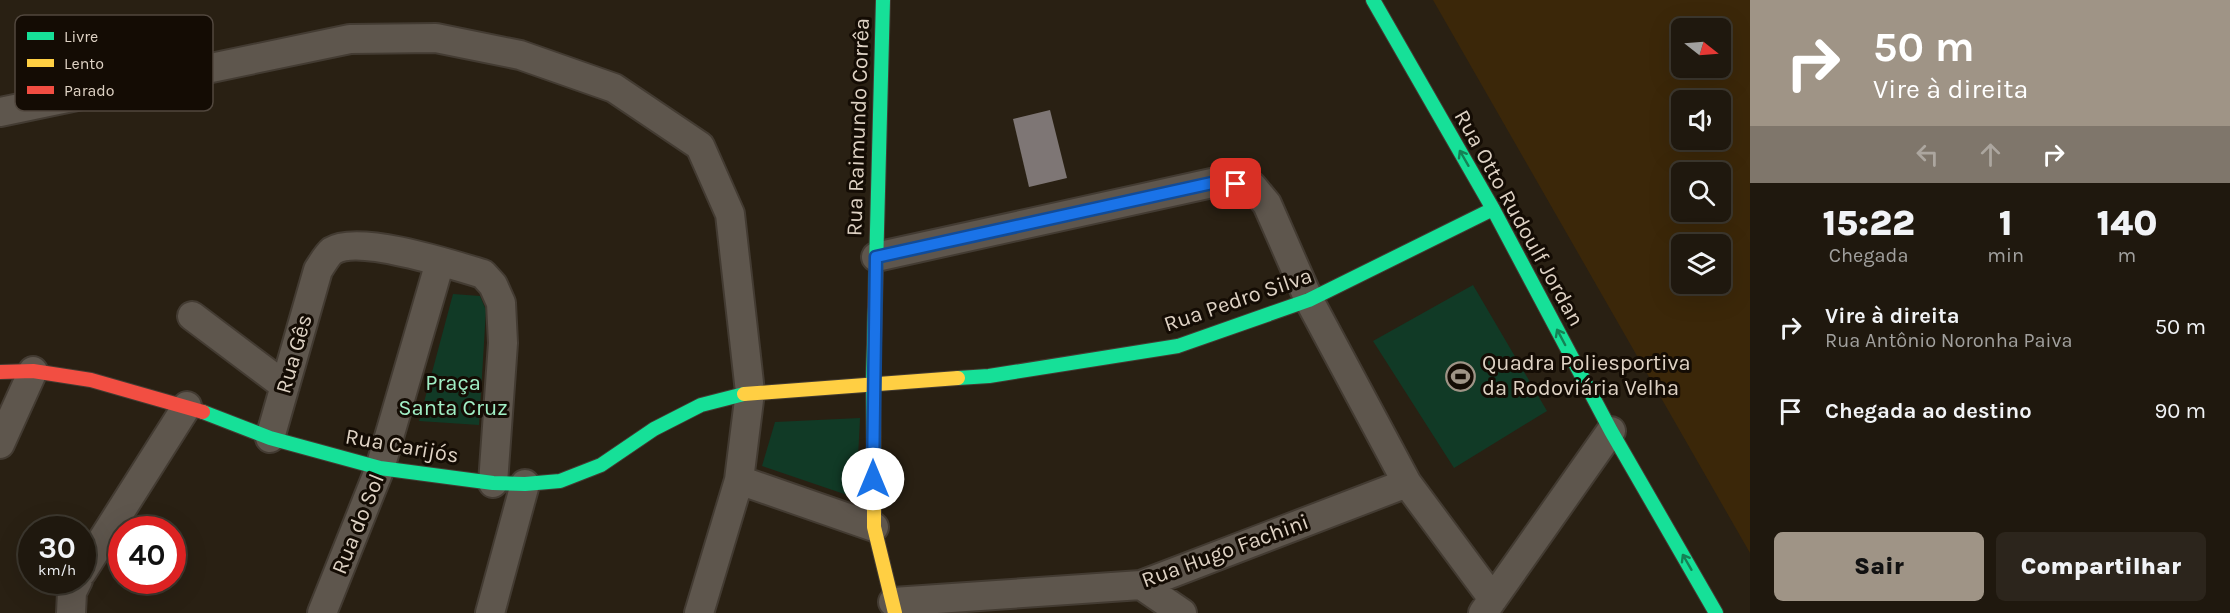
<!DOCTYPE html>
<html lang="pt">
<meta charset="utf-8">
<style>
body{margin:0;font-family:Karla,sans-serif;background:#2c251c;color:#f1f3f6;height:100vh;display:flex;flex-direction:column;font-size:22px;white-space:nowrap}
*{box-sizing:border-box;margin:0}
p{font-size:20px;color:#a1a09e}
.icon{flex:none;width:33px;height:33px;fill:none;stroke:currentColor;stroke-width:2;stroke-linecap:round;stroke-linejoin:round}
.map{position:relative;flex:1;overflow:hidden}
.side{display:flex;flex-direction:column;background:#1f180e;width:480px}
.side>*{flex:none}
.guide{background:#9f9486;color:#fff;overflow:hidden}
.needle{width:39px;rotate:107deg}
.controls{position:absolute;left:1671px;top:18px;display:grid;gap:12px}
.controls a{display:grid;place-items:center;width:60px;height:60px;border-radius:9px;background:#1f180e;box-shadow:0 6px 24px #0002,0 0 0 2px #3c372e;font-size:30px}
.speed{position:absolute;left:18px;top:516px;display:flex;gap:12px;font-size:30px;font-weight:700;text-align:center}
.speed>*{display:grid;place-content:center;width:78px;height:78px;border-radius:50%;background:#1f180e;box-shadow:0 6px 24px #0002,0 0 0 2px #3c372e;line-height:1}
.speed small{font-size:15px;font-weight:400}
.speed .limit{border:9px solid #d22;background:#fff;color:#111}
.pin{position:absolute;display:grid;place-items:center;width:51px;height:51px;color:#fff;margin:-26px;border-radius:12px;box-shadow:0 3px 9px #0006}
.me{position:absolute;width:66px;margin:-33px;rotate:0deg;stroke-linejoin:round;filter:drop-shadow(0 0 4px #0008)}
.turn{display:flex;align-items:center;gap:21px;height:126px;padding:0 24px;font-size:27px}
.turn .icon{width:78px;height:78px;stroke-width:2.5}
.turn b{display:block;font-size:42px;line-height:51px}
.lanes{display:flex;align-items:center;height:57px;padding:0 24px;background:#0003;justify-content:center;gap:30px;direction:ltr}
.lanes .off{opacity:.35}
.eta{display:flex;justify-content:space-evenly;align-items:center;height:102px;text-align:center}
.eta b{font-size:36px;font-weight:800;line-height:42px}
.action{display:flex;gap:12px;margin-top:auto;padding:12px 24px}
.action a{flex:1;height:69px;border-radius:9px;background:#9f9486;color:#111;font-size:24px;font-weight:800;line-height:69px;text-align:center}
.action a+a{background:#2c251c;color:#f1f3f6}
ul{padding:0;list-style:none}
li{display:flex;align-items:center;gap:18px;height:84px;padding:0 24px}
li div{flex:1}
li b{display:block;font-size:22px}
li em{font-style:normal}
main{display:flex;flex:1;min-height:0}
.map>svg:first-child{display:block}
.built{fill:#3b2709;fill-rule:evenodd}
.green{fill:#113a26}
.building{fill:#7e7675}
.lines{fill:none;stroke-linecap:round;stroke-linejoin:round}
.street-casing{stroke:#433b32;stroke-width:32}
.fast-casing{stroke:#433b32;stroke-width:16}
.slow-casing{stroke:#433b32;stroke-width:16}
.jam-casing{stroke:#433b32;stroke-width:16}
.street{stroke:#5e564d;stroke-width:28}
.fast{stroke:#16e098;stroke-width:14}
.slow{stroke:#ffcf43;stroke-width:14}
.jam{stroke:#f24e42;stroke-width:14}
.oneway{stroke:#158155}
.route-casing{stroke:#114b97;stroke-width:15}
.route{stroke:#1a73e8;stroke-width:10}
.labels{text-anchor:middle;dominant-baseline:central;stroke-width:6;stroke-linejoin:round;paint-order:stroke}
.street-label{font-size:22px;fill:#ded2c4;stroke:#140c04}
.poi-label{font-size:22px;fill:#ded2c4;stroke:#140c04;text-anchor:start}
.park-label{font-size:22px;fill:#a1f0c6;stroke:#140c04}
.key{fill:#140c04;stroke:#51473e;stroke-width:1.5}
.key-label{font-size:16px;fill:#ded2c4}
</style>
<main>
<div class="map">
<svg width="1750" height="613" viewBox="0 0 1750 613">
<rect width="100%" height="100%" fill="#292013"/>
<!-- built -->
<path class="built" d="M1433 0H1750V553ZM1682 28H1720V68H1682ZM1682 100H1720V140H1682ZM1682 172H1720V212H1682ZM1682 244H1720V284H1682Z"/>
<!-- green -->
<path class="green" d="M1473 285 1547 411 1454 468 1373 341Z
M453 294 480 296 486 310 479 425 419 421Z
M860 418 856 498 762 466 775 422Z"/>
<!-- building -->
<path class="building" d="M1050 110 1067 178 1029 187 1013 119Z"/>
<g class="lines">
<defs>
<path id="street" d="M0 112 350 39 436 38 520 55 614 88 700 146 730 214 750 392 739 480 699 613
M876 257 1221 181 1252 186 1267 204 1309 300 1407 483 1493 599
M192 316 285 386
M270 438 318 270C322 264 327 255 332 251 358 234 453 265 483 274L493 285 501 303 503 343 493 483
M0 444 33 371
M739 480 874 527
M82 572 187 406
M1141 585 1182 613
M893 602 1141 585 1407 483
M71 613 72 592 78 580
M322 613 380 468 440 262
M490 613 525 484
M1483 613 1611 431"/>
<path id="fast" d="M1373 0 1493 209 1611 431 1716 613
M958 378 989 376 1178 346 1309 300 1493 209
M203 412 270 438 380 468 493 483 525 484 560 481 601 465 654 429 701 405 744 394
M874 468 873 383 883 0"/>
<path id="slow" d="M744 394 958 378
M874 468V527L895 613"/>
<path id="jam" d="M0 372 33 371 91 380 203 412"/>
</defs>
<!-- street casing -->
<use href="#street" class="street-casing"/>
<!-- fast casing -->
<use href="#fast" class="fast-casing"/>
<!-- slow casing -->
<use href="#slow" class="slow-casing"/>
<!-- jam casing -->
<use href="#jam" class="jam-casing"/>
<!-- street -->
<use href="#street" class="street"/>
<!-- fast -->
<use href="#fast" class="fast"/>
<!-- slow -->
<use href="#slow" class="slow"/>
<!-- jam -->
<use href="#jam" class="jam"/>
</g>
<!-- one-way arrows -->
<defs><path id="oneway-shaft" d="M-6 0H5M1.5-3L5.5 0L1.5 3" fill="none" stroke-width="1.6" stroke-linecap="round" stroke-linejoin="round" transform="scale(1.5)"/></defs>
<g class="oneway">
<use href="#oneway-shaft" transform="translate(1464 158) rotate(-120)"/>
<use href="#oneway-shaft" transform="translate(1561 337) rotate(-118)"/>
<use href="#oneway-shaft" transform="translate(1687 562) rotate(-120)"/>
</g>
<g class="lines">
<defs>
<path id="route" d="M873 479 876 257 1221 181 1236 184"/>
</defs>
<!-- route casing -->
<use href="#route" class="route-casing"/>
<!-- route -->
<use href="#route" class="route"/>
</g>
<!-- icons -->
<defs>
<symbol id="stadium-ring" viewBox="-11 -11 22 22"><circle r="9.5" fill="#140c04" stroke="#9f9486" stroke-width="1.5"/><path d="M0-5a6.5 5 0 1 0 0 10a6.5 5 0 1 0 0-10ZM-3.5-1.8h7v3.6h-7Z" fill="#9f9486"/></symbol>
</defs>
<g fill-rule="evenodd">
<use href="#stadium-ring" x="1444" y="360" width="33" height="33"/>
</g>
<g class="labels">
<!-- street labels -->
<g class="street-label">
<text transform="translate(858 127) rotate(-88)">Rua Raimundo Corrêa</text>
<text transform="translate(1519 218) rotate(61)">Rua Otto Rudoulf Jordan</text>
<text transform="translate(1238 300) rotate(-19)">Rua Pedro Silva</text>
<text transform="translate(294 354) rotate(-74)">Rua Gês</text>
<text transform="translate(402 446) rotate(10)">Rua Carijós</text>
<text transform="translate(358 524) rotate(-68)">Rua do Sol</text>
<text transform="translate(1225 551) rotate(-20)">Rua Hugo Fachini</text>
</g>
<!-- poi labels -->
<g class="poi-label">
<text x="1482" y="363">Quadra Poliesportiva<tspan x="1482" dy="25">da Rodoviária Velha</tspan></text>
</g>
<!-- park labels -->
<g class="park-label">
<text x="453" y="383">Praça<tspan x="453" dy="25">Santa Cruz</tspan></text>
</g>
</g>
<!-- legend -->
<rect x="15" y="15" width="198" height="96" rx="9" class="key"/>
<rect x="27" y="32" width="27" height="8" fill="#16e098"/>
<rect x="27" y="59" width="27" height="8" fill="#ffcf43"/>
<rect x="27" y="86" width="27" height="8" fill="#f24e42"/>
<g class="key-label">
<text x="64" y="42">Livre</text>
<text x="64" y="69">Lento</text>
<text x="64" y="96">Parado</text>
</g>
</svg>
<div class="controls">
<a><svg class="needle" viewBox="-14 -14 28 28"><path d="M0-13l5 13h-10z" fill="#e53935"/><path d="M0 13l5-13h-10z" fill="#a1a09e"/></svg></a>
<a><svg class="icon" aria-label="sound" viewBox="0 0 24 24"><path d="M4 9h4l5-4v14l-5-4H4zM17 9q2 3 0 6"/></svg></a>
<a><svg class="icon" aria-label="search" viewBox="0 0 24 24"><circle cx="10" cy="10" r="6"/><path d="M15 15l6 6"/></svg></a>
<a><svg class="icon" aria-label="layers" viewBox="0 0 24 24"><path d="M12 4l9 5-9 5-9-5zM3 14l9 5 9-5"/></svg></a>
</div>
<div class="speed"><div>30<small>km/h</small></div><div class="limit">40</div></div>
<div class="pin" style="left:1236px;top:184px;background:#d93025"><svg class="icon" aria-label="arrive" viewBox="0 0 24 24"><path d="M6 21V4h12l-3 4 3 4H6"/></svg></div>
<svg class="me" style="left:873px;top:479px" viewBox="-20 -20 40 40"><circle r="19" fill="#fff"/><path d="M0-13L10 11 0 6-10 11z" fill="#1a73e8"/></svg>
</div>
<section class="side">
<div class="guide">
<div class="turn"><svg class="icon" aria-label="right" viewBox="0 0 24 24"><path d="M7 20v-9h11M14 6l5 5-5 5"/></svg><div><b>50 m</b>Vire à direita</div></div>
<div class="lanes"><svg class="icon off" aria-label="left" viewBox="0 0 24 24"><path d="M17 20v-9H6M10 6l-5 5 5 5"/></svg><svg class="icon off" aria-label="ahead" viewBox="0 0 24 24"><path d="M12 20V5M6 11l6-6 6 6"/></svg><svg class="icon" aria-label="right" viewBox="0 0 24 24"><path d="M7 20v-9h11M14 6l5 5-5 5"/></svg></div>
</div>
<div class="eta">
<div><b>15:22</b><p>Chegada</p></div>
<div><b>1</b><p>min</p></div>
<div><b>140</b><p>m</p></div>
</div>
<ul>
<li><svg class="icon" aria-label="right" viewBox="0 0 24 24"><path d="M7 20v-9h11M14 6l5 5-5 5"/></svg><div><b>Vire à direita</b><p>Rua Antônio Noronha Paiva</p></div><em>50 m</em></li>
<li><svg class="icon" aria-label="arrive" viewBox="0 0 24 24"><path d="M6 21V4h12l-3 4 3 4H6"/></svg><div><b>Chegada ao destino</b></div><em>90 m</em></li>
</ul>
<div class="action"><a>Sair</a><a>Compartilhar</a></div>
</section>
</main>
